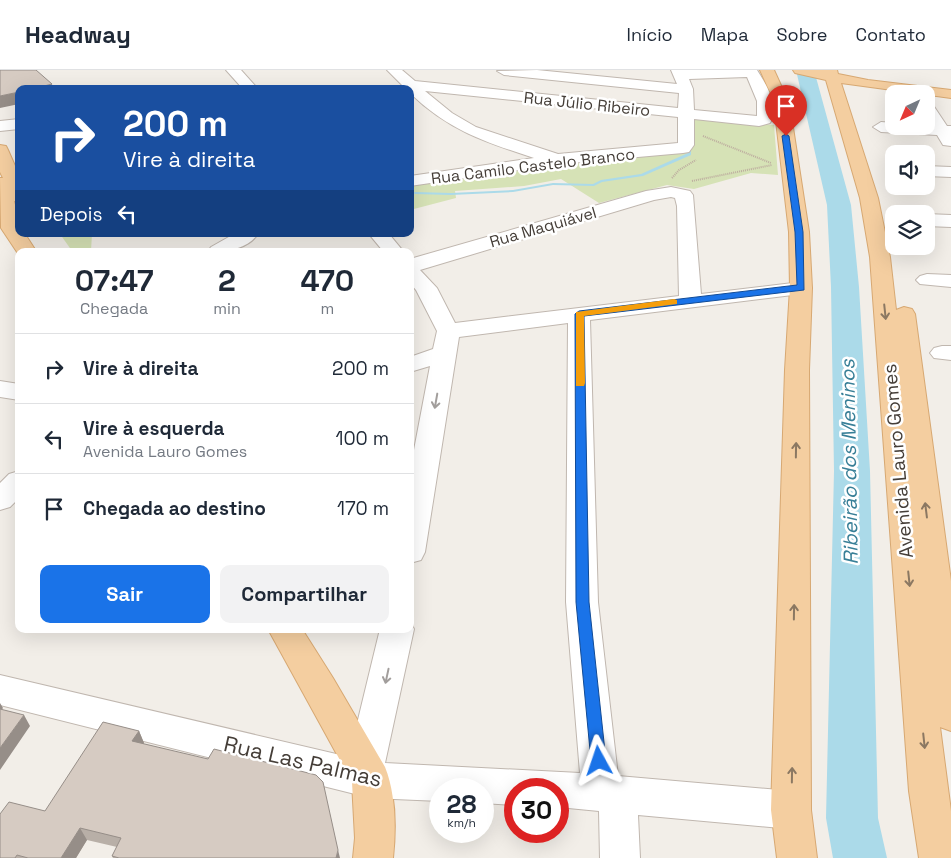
<!DOCTYPE html>
<html lang="pt">
<meta charset="utf-8">
<style>
body{margin:0;font-family:"Space Grotesk",sans-serif;background:#f2f2f3;color:#1f2937;height:100vh;display:flex;flex-direction:column;font-size:19px;white-space:nowrap}
*{box-sizing:border-box;margin:0}
p{font-size:16px;color:#747a83}
.icon{flex:none;width:28px;height:28px;fill:none;stroke:currentColor;stroke-width:2;stroke-linecap:round;stroke-linejoin:round}
.map{position:relative;flex:1;overflow:hidden}
.details{position:absolute;left:15px;top:178px;width:399px;height:385px;display:flex;flex-direction:column;background:#fff;border-radius:10px;box-shadow:0 5px 20px #0002}
.details>*{flex:none}
.guide{position:absolute;left:15px;top:15px;width:399px;height:152px;border-radius:10px;box-shadow:0 5px 20px #0002;background:#1a4fa0;color:#fff;overflow:hidden}
.needle{width:32px;rotate:224deg}
.tools{position:absolute;left:885px;top:15px;display:grid;gap:10px}
.tools a{display:grid;place-items:center;width:50px;height:50px;border-radius:10px;background:#fff;box-shadow:0 5px 20px #0002;font-size:25px}
.speed{position:absolute;left:429px;top:708px;display:flex;gap:10px;font-size:25px;font-weight:700;text-align:center}
.speed>*{display:grid;place-content:center;width:65px;height:65px;border-radius:50%;background:#fff;box-shadow:0 5px 20px #0002;line-height:1}
.speed small{font-size:12px;font-weight:400}
.speed .limit{border:8px solid #d22;background:#fff;color:#111}
.pin{position:absolute;display:grid;place-items:center;width:42px;height:42px;color:#fff;margin:-51px -21px;border-radius:50% 50% 50% 0;rotate:-45deg;box-shadow:0 0 5px #0007}
.pin .icon{rotate:45deg}
.me{position:absolute;width:55px;margin:-28px;rotate:355deg;stroke-linejoin:round;filter:drop-shadow(0 0 4px #0008)}
.turn{display:flex;align-items:center;gap:18px;height:105px;padding:0 25px;font-size:22px}
.turn .icon{width:65px;height:65px;stroke-width:2.5}
.turn b{display:block;font-size:35px;line-height:42px}
.then{display:flex;align-items:center;height:48px;padding:0 25px;background:#0003;gap:10px;font-size:19px}
.eta{display:flex;justify-content:space-evenly;align-items:center;height:85px;text-align:center}
.eta b{font-size:30px;font-weight:800;line-height:35px}
.cta{display:flex;gap:10px;margin-top:auto;padding:10px 25px}
.cta a{flex:1;height:58px;border-radius:10px;background:#1a73e8;color:#fff;font-size:20px;font-weight:800;line-height:58px;text-align:center}
.cta a+a{background:#f2f2f3;color:#1f2937}
ul{padding:0;list-style:none}
li{display:flex;align-items:center;gap:15px;height:70px;padding:0 25px;border-top:1px solid #e0e1e3}
li div{flex:1}
li b{display:block;font-size:19px}
li em{font-style:normal}
header{display:flex;align-items:center;gap:30px;box-sizing:border-box;height:70px;padding:0 25px;background:#fff;border-bottom:1px solid #e0e1e3}
header strong{font-size:24px}
nav{display:flex;gap:28px;margin-inline-start:auto;font-size:18px}
.map>svg:first-child{display:block}
.green{fill:#d6e2b6}
.lines{fill:none;stroke-linecap:round;stroke-linejoin:round}
.stream{fill:#abdae9;fill-rule:evenodd}
.river{fill:#abdae9;fill-rule:evenodd}
.minor-casing{stroke:#c0b7af;stroke-width:2}
.major-casing{stroke:#d7a872;stroke-width:2}
.path{stroke:#bdad9f;stroke-width:2;stroke-dasharray:1 1;stroke-linecap:butt}
.minor{fill:#fff;fill-rule:evenodd}
.major{fill:#f4cea0;fill-rule:evenodd}
.wall{fill:#b8afa7}
.shaded-wall{fill:#968e88}
.building{fill:#d6cbc2;stroke:#968e88}
.oneway{stroke:#8b7862}
.oneway2{stroke:#a29e9c}
.route{fill:#1a73e8;stroke:#114b97}
.slow{fill:#f59e0b}
.labels{text-anchor:middle;dominant-baseline:central;stroke-width:5;stroke-linejoin:round;paint-order:stroke}
.far-street-label{font-size:16px;fill:#453e38;stroke:#fff}
.street-label{font-size:19px;fill:#453e38;stroke:#fff}
.water-label{font-size:20px;font-style:italic;fill:#387f97;stroke:#fff}
.near-street-label{font-size:22px;fill:#453e38;stroke:#fff}
</style>
<header>
<strong>Headway</strong>
<nav><a>Início</a><a>Mapa</a><a>Sobre</a><a>Contato</a></nav>
</header>
<div class="map">
<svg width="951" height="788" viewBox="0 0 951 788">
<rect width="100%" height="100%" fill="#f2eee8"/>
<!-- green -->
<path class="green" d="M693 49 774 55 778 105 751 103 694 119 667 115 599 133 561 109 524 116 455 121 456 128 410 140V115L554 95 680 81Z
M60 164H92L91 181H72Z"/>
<g class="lines">
<!-- stream -->
<path class="stream" d="M688 77 691 78V85L643 106 602 112 594 116 553 115 513 122 451 125 415 124 413 123 415 122 451 123 513 120 553 113 593 114 601 110 641 104 688 83Z"/>
<!-- river -->
<path class="river" d="M796 0H814L851 135 859 217 870 401 878 748 887 788H833L826 748 834 401 831 217 827 135Z"/>
<defs>
<path id="minor" d="M226 0H241L258 19H243Z
M387 0H402L415 11 678 38 679 23 504 5 497 1 537 0 677 14 671 0H757C766 14 780 37 770 53L759 56 694 49V75L689 82 683 83 559 94 410 116V106L534 88C485 72 448 60 410 23V19H406ZM747 7 757 31V46L694 40 693 19 689 9ZM425 21 678 47V73L558 84 476 57 452 43Z
M926 30 931 32 947 56H951V76L943 75 937 65 881 62 873 57 881 52 894 53V56L930 55 926 48Z
M19 49V59L0 61V51Z
M926 96 951 97V107L926 106Z
M671 117 690 121 693 125 701 224 801 212 809 213 812 218 809 223 801 224 590 250 598 532 618 706 791 721 805 727 811 740 805 753 791 759 638 745 640 788H600L599 741 558 737V719H515V735L482 733V719H440V731L371 728 0 635V605L349 687 380 559H410V552L414 559 385 693 580 703 566 532 568 253 459 267 425 482 421 490 410 493V401L430 296 410 302V287L433 279 437 261 416 220 410 213V189L646 121ZM671 127 675 128 677 136 679 226 455 253 437 218 420 200 654 130Z
M926 144 951 145V157L926 156Z
M234 164H258C247 180 225 182 208 181L211 177Z
M369 164H389L403 181H383Z
M927 204 951 205V217L920 214 916 210 920 206Z
M942 276H951V290L934 288 930 283 934 278Z
M0 311 19 314V330L0 327Z
M19 401V428L10 437 0 440V413L9 404Z"/>
<path id="major" d="M760 0H774L784 22 792 51 809 162 812 218 809 300 811 740 817 788H777L771 740 785 300 790 218 789 162 776 51 770 22Z
M793 0H837L838 4 868 10 951 20V28L841 13 878 128 890 187 896 240 904 237 912 239 915 244 951 511V661L940 657 951 741V788H919L909 721 870 187 860 128 826 10 795 3Z
M0 75 6 76 8 80 19 105V132L14 131 19 150V164H25L36 181H19V185L1 158 0 108H3L0 102Z
M268 559H302L333 608 385 697C396 724 396 760 393 788H353L355 768 352 712Z"/>
</defs>
<!-- minor casing -->
<use href="#minor" class="minor-casing"/>
<!-- major casing -->
<use href="#major" class="major-casing"/>
<!-- path -->
<path class="path" d="M703 66 771 93
M672 108 679 100 696 90
M692 111 772 95"/>
<!-- minor -->
<use href="#minor" class="minor"/>
<!-- major -->
<use href="#major" class="major"/>
</g>
<!-- wall -->
<path class="wall" d="M139 661 144 673V674L340 788H113L112 786 117 777 87 770 76 788H0L45 741Z"/>
<!-- shaded-wall -->
<path class="shaded-wall" d="M52 14 53 19H32Z
M19 22V34L0 38V26Z
M0 633 3 638 0 642Z
M24 645 30 656 0 700V678Z
M139 661 144 673 138 684 132 671Z
M80 758 87 770 76 788H61Z
M338 780 340 788H336Z"/>
<!-- building -->
<path class="building" d="M0 0H36L52 14 32 19H19V22L0 26Z
M0 639 24 645 0 678Z
M103 652 139 661 132 671 208 689 214 679 316 705 323 712 338 780 336 788H119L112 786 121 768 80 758 61 788H28L17 785 15 788H0V744L9 732 45 741Z"/>
<!-- one-way arrows -->
<defs><path id="oneway-shaft" d="M-6 0H5M1.5-3L5.5 0L1.5 3" fill="none" stroke-width="1.6" stroke-linecap="round" stroke-linejoin="round" transform="scale(1.25)"/></defs>
<g class="oneway">
<use href="#oneway-shaft" transform="translate(885 242) rotate(84)"/>
<use href="#oneway-shaft" transform="translate(796 380) rotate(-89)"/>
<use href="#oneway-shaft" transform="translate(926 440) rotate(-97)"/>
<use href="#oneway-shaft" transform="translate(909 509) rotate(84)"/>
<use href="#oneway-shaft" transform="translate(794 542) rotate(-89)"/>
<use href="#oneway-shaft" transform="translate(924 671) rotate(84)"/>
<use href="#oneway-shaft" transform="translate(792 705) rotate(-89)"/>
</g>
<g class="oneway2">
<use href="#oneway-shaft" transform="translate(436 331) rotate(100)"/>
<use href="#oneway-shaft" transform="translate(387 606) rotate(102)"/>
</g>
<!-- route -->
<path class="route" d="M786 64 789 66 803 162 804 220 584 246 589 532 606 691 604 696 599 699 593 696 591 691 576 532 575 244 579 241 797 215 795 162 782 66Z"/>
<!-- slow -->
<path class="slow" d="M674 229 677 230V234L584 246 585 313 584 316H576V242Z"/>
<g class="labels">
<!-- far-street labels -->
<g class="far-street-label">
<text transform="translate(587 34) rotate(6)">Rua Júlio Ribeiro</text>
<text transform="translate(533 96) rotate(-7)">Rua Camilo Castelo Branco</text>
<text transform="translate(543 157) rotate(-16)">Rua Maquiável</text>
</g>
<!-- street labels -->
<g class="street-label">
<text transform="translate(898 391) rotate(-95)">Avenida Lauro Gomes</text>
</g>
<!-- water labels -->
<g class="water-label">
<text transform="translate(849 392) rotate(-91)">Ribeirão dos Meninos</text>
</g>
<!-- near-street labels -->
<g class="near-street-label">
<text transform="translate(303 691) rotate(13)">Rua Las Palmas</text>
</g>
</g>
</svg>
<div class="tools">
<a><svg class="needle" viewBox="-14 -14 28 28"><path d="M0-13l5 13h-10z" fill="#e53935"/><path d="M0 13l5-13h-10z" fill="#747a83"/></svg></a>
<a><svg class="icon" aria-label="sound" viewBox="0 0 24 24"><path d="M4 9h4l5-4v14l-5-4H4zM17 9q2 3 0 6"/></svg></a>
<a><svg class="icon" aria-label="layers" viewBox="0 0 24 24"><path d="M12 4l9 5-9 5-9-5zM3 14l9 5 9-5"/></svg></a>
</div>
<div class="speed"><div>28<small>km/h</small></div><div class="limit">30</div></div>
<div class="pin" style="left:786px;top:66px;background:#d93025"><svg class="icon" aria-label="arrive" viewBox="0 0 24 24"><path d="M6 21V4h12l-3 4 3 4H6"/></svg></div>
<svg class="me" style="left:599px;top:691px" viewBox="-20 -20 40 40"><path d="M0-17L14 15 0 8-14 15z" fill="#1a73e8" stroke="#fff" stroke-width="4"/></svg>
<div class="guide">
<div class="turn"><svg class="icon" aria-label="right" viewBox="0 0 24 24"><path d="M7 20v-9h11M14 6l5 5-5 5"/></svg><div><b>200 m</b>Vire à direita</div></div>
<div class="then">Depois<svg class="icon" aria-label="left" viewBox="0 0 24 24"><path d="M17 20v-9H6M10 6l-5 5 5 5"/></svg></div>
</div>
<section class="details">
<div class="eta">
<div><b>07:47</b><p>Chegada</p></div>
<div><b>2</b><p>min</p></div>
<div><b>470</b><p>m</p></div>
</div>
<ul>
<li><svg class="icon" aria-label="right" viewBox="0 0 24 24"><path d="M7 20v-9h11M14 6l5 5-5 5"/></svg><div><b>Vire à direita</b></div><em>200 m</em></li>
<li><svg class="icon" aria-label="left" viewBox="0 0 24 24"><path d="M17 20v-9H6M10 6l-5 5 5 5"/></svg><div><b>Vire à esquerda</b><p>Avenida Lauro Gomes</p></div><em>100 m</em></li>
<li><svg class="icon" aria-label="arrive" viewBox="0 0 24 24"><path d="M6 21V4h12l-3 4 3 4H6"/></svg><div><b>Chegada ao destino</b></div><em>170 m</em></li>
</ul>
<div class="cta"><a>Sair</a><a>Compartilhar</a></div>
</section>
</div>
